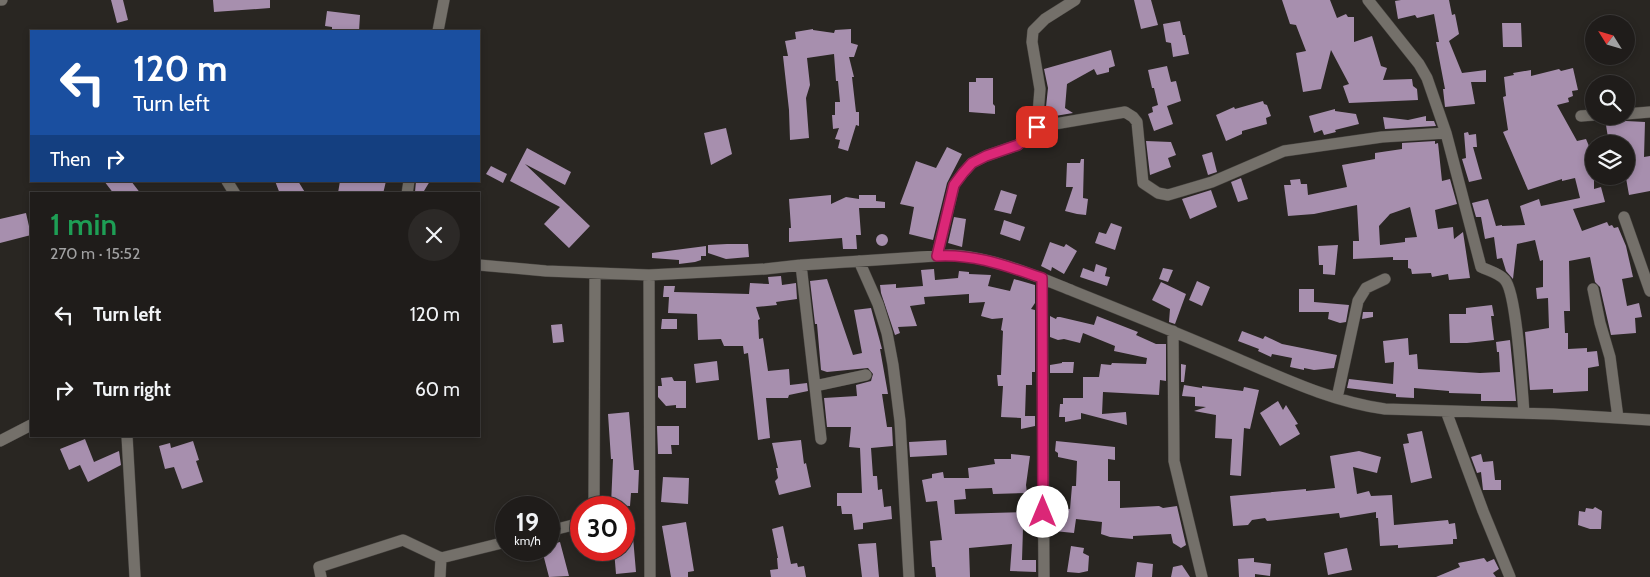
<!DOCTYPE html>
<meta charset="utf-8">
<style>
body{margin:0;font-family:Cabin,sans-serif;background:#2c2927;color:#f1f3f6;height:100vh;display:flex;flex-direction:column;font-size:19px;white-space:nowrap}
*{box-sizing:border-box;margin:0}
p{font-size:16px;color:#a1a1a2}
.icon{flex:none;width:28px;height:28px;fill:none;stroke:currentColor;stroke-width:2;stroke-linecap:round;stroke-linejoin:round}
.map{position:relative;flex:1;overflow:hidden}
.panel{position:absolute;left:30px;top:192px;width:450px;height:245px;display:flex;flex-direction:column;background:#1f1c1a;border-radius:0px;box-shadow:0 2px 8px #0003,0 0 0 1px #3c3a39}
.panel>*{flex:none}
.hud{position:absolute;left:30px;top:30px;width:450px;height:152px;border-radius:0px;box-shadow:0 2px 8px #0003,0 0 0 1px #3c3a39;background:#1a4fa0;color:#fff;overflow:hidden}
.needle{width:32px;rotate:307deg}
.fabs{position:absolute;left:1585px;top:15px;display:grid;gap:10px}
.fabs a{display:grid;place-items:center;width:50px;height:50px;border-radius:50%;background:#1f1c1a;box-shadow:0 2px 8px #0003,0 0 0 1px #3c3a39;font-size:25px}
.speed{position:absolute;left:495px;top:496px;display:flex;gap:10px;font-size:25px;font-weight:700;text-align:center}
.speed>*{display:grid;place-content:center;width:65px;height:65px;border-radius:50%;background:#1f1c1a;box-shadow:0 2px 8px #0003,0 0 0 1px #3c3a39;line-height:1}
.speed small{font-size:12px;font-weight:400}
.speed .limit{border:8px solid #d22;background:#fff;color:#111}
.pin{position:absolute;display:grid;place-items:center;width:42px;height:42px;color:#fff;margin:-21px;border-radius:10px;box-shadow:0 2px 8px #0006}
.me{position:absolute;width:55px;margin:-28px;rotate:0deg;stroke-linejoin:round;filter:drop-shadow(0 0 4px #0008)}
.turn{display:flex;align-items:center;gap:18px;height:105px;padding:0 20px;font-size:22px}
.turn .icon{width:65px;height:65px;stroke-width:2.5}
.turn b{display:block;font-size:35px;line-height:42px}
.then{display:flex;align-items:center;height:48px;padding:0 20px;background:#0003;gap:10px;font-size:19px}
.round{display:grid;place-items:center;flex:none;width:52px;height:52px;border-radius:26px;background:#2c2927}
.summary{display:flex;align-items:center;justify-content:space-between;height:85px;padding:0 20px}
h1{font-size:30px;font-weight:600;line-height:38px;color:#1e9e55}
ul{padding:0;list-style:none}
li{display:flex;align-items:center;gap:15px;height:75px;padding:0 20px}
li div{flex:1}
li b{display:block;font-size:19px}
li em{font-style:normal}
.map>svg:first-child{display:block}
.building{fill:#a78fae;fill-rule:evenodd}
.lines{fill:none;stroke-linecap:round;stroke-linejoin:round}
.street-casing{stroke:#46433f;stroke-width:12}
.street{stroke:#74706a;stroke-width:11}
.route-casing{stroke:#8e194d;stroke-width:12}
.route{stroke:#db2777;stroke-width:9}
</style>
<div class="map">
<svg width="1650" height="577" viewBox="0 0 1650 577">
<rect width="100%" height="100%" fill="#292622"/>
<!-- building -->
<path class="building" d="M111 0H123L128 20 117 23Z
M213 0H270V8L214 12Z
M1134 0H1151L1158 25 1141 29Z
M1282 0H1330L1337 18 1346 14 1348 17H1354V42L1372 36 1381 66 1387 68 1383 80 1412 79 1413 86 1417 89 1418 100 1349 103 1343 86 1349 84 1331 50 1321 89 1303 92 1296 53 1306 51 1296 25 1290 24Z
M1401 0H1449L1452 15 1455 14 1459 34 1449 41 1462 73 1486 70V82H1471L1475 104 1445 107 1443 89H1445L1436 42H1439L1434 14 1417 18 1415 15 1398 19 1395 1Z
M327 11 360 15 359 31H332V27L325 26Z
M1180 21 1183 35H1185L1189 54 1173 57 1171 43 1166 42 1163 24Z
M1502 23H1521L1522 47H1503Z
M813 29V30L834 33 835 30 851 29V43L858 45 854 57H849L854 77H852L856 112H859V126L856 125 848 151 838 148 840 140 835 139 839 128 833 129 832 115H835V102H840L838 81H836L834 54 807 58 810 85 806 98 809 138 790 140 789 110 783 56H788L785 41 796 39 795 32Z
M1111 50 1115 66 1109 68V72L1097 75 1094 69 1067 84 1065 108 1073 113 1049 117 1046 107 1048 88 1044 69Z
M1167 66 1171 82 1176 81 1181 101 1167 106 1173 124 1154 131 1148 114 1153 112 1152 107 1158 105 1154 88H1152L1148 70Z
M1573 68 1578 90 1572 91 1573 96 1568 98 1569 102 1557 105 1577 141 1586 139 1594 158V189L1601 187 1605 202 1573 209 1582 231 1607 222 1609 226 1612 225 1614 228 1618 227 1626 246 1633 277 1622 279 1627 306 1639 303 1642 317 1635 318 1636 333 1611 335 1600 287 1595 282 1590 257 1569 261 1570 311H1564L1565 333H1568V349L1587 348V352L1597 351 1599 366 1588 368V391L1553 393V389L1530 390 1525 332 1549 328 1548 298 1537 299 1536 288 1543 287V260L1540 261 1535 240 1517 244 1513 279 1506 271 1502 258 1497 259 1494 237 1485 239 1481 217H1476L1472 203 1488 199 1496 226 1502 225V226L1525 225 1520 206 1539 199 1541 206 1580 198 1575 178 1562 181V179L1528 190 1503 132 1508 130 1503 97 1506 96 1504 77 1514 75 1513 73 1531 70V76L1559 69 1561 71Z
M976 78H993V104L995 106V114L969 112V82H976Z
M1263 101 1264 104 1267 105 1271 116 1266 118 1267 124 1242 131V134L1226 141 1216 115 1234 107 1235 109Z
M1335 109V111L1356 114 1359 124 1335 130 1336 132 1324 135 1322 130 1314 133 1309 116Z
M1426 116V121H1434L1436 126 1385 129 1383 117 1408 120Z
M1626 121 1645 122 1644 157 1650 156V191L1629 195 1626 178V144H1609L1606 125Z
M726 128 732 154 711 165 704 133Z
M1468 132 1469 135 1476 134 1477 147H1473L1482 179 1469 182 1462 159 1466 158 1464 133Z
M1146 141 1171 142 1176 155 1168 158 1171 167 1150 175Z
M1435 141V144L1438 143 1442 181 1450 179 1457 204 1435 210 1438 229 1453 227 1454 239 1463 232 1470 278 1449 280 1448 274 1432 277 1431 273 1412 274 1411 269 1408 268V260H1393V257L1353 259V241H1359L1357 205 1314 214 1288 216 1284 185H1291L1290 180 1300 179 1301 184H1307L1308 195 1347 187 1342 165 1375 159V153L1402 149V143ZM1410 207 1417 237 1405 238V242L1380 245 1379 226 1390 214Z
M947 147 962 154 947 183 933 240 909 234 914 207 900 204 916 161 936 168Z
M527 148 571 172 565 185 525 164 590 226 569 248 544 224 560 207 510 181Z
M1212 152 1217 172 1208 175 1202 155Z
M1081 159H1084L1083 198 1088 199 1086 215 1077 214 1065 211 1073 187H1066L1067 163H1080Z
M491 166 507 174 503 183 486 174Z
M1241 178 1248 199 1238 202 1231 182Z
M104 181H131L141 194H114Z
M275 181H298L306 194H280Z
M340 181H386L383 194 338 193Z
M416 181H430L424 191 418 193 415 192Z
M1001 190 1017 195 1011 214 994 210Z
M1211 190 1217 207 1190 219 1182 199Z
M831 195V204L846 197 859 199V195H876V201L885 202V208H859L861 235H856L857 249H843L842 238 789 242V228H791L789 199Z
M26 213 31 235 0 243V219Z
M954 217 966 219 962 247 948 243Z
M1004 220 1025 227 1020 241 1000 234Z
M1111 223 1122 227 1115 250 1095 243 1099 232 1106 234Z
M876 240a6 6 0 1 1 12 0a6 6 0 1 1-12 0Z
M1050 242 1064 247 1066 244 1077 251 1064 274 1052 267 1051 271 1041 266Z
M727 244H748L749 257 726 259 708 253V245Z
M1338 245 1335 275 1323 274V265H1319L1318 246Z
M706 246V256H701V260L695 262 679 264V260L652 258V253Z
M1096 264 1107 268 1105 276 1110 277 1107 286 1080 277 1083 268 1094 272Z
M1163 268 1173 270 1168 282 1159 279Z
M934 269 935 280 958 278 959 271 969 272V274L991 275 988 286 1010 291 1014 279 1035 285V303L1031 309 1035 310V372H1032V385H1026L1025 416H1035V426L1021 429V418L1001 417 1003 386H998L997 375H1001L1003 331 1001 330 1003 318 992 319 981 316 985 302 969 303V294L924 297 925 304 910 306 917 326 898 327 900 333 895 335 881 293 880 285 896 284V288L923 286 921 270Z
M781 276 782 285 796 283 797 299 776 302 777 305 756 307 760 319 758 320 759 339 763 338 768 371 789 369 790 385 807 383 808 391 789 395 788 398H766L770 438 758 440 748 353 744 354 743 346H724L721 339 698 340 697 314 668 313 669 297H663L664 286H675L674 292 749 294 750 283 769 284 768 277Z
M827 279 853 355 862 353 854 310 871 308 882 349H880L888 394H882L887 427H892L893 446 871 448 873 476H877L878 490 882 489 884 507 891 506 892 519 863 523V529L854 530 852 514H842L841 506H837V493H862L860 448 849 447 851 427H827L824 398 857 396 856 385 871 381 873 374 868 368 827 372 821 370 817 324H815L810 281Z
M1197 281 1210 287 1202 306 1189 300Z
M1161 282 1186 294 1175 324 1169 322 1170 309 1152 300Z
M1299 289H1314V302L1349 305 1346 322 1340 323 1328 319 1329 312H1299Z
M1492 305 1494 316H1491L1494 340 1467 343H1450L1449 314H1466V308Z
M1363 312H1373V317L1362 319Z
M1050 316 1056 319 1057 317H1060L1094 325 1097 316 1138 332 1136 335 1156 344H1166V381L1160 380 1159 395 1103 392 1102 414 1126 412 1127 425 1081 413V419L1065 422V417H1059L1060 404H1063V398H1083V377H1099L1101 364 1111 365 1112 363 1146 364 1147 358 1114 351 1115 346 1083 333 1080 343 1064 339 1058 340 1050 337Z
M662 319H677V329H661Z
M562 324 564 342 553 343 551 325Z
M1242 331 1263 339 1265 336 1282 344 1337 355 1334 368 1314 370 1304 368V370L1290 367 1292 358 1272 354 1271 357 1258 351 1259 349 1238 341Z
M1408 338 1409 355 1417 354 1418 369 1480 373 1500 372 1499 352H1497L1496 342 1510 340 1516 401H1481V394L1449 393V391L1414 388V398L1396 397V394L1347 388 1349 379 1393 384 1394 362 1385 363 1383 341Z
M717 361 719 380 696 383 694 364Z
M1062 362H1074L1073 373H1050V365L1062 363Z
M1181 364 1186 365 1184 382H1181Z
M672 377 674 381H686V408H676V405L666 406 658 397V386H662L661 378Z
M1184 385 1202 388V386L1243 391 1244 387 1259 390 1250 429 1244 428 1241 476 1230 475 1232 439 1215 438 1216 415 1194 411 1206 407 1195 406V397L1182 396Z
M1278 401 1283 410 1286 405 1298 424 1295 425 1300 434 1280 446 1260 413Z
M629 412 634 470H639L638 493H631L630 506 611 505 613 459H611L608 414Z
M657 426H679V445H671L672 454H658Z
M1422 431 1432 478 1411 483 1403 444 1409 443 1407 434Z
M85 439 94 462 119 451 121 465 88 482 80 465 69 470 60 449Z
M801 440 804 464 806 463 811 487 779 495 775 481 778 478 776 468H778L772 443Z
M946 440 947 455 910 457 909 442Z
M193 441 199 460 196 461 203 482 182 489 174 467 165 469 159 446 170 443 171 448Z
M1056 441 1115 447V460L1108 459V481H1120V508L1159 506 1163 508 1177 506 1186 545 1181 548 1173 543 1171 534 1133 536V539L1110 537 1101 534 1102 522 1076 519 1074 533 1054 531 1055 524H1051L1052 513 1059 514 1061 508 1070 509 1072 486H1076L1077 461 1058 457V453L1055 451Z
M1359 451 1381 457 1377 473 1353 467 1357 494 1369 491 1371 496 1392 495 1394 525 1448 520 1449 524 1455 523 1457 539H1453V544L1398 548V545L1380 546 1378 518H1376V512L1340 518 1339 513 1267 521 1265 518 1252 520 1248 525 1233 526 1230 496 1306 489V491L1335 488 1330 456Z
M1011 454 1030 456 1026 485 1027 493 993 494 992 488 965 489 966 499 954 500 955 514 1027 512 1028 528H1023L1022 560H1036V572L1010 571 1012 544 969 548 970 577H936L935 567H932L930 541 942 540 937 501 926 502 922 480 932 478V474L943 472 944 478H969L968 468 995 464 994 459H1011Z
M1481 454 1483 462 1493 461 1495 480H1501V490H1483L1481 472 1477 473 1471 457Z
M663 477 689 478 688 504 661 502Z
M1595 507 1602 511 1601 529H1590L1578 525 1579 511 1585 512 1586 508 1593 509Z
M631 514 636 572 616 574 614 550H624V515Z
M686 522 694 571 688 572V577H671L662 526Z
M783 526 791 564 797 563 798 567 804 566 806 577H771L770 570 778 569 777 558H778L772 529Z
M560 542 569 576 549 577 542 550H549V545Z
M876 543 879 577H862L858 544Z
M1071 546 1084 548 1083 553 1089 556 1088 571 1079 573 1067 572Z
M1347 548 1352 570 1328 575 1324 553Z
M1254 558V562L1271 564 1270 576 1255 574V577H1239L1238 559Z
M1484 558 1487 562 1494 559 1499 569 1493 573 1496 577H1436L1460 567 1458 563Z
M1137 562 1153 564 1152 577H1135Z
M1182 565 1190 577H1171L1173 567Z"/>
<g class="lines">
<defs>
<path id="street" d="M0 0H2
M1368 0 1419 64 1427 78 1446 133 1481 267C1489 271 1499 273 1505 280 1517 294 1522 389 1524 413
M438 31 444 0
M1626 114 1650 112
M1581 116 1594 115
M1037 127 1125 112 1133 117 1137 122 1143 183 1158 193 1168 195 1212 182 1284 151 1382 137 1446 133
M227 181 235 194
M407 194 409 181
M1624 217 1650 291
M937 256 954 185 963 173 972 163 986 156 1018 145 1037 127 1040 89 1032 42 1033 31 1045 19 1075 0
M859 261 878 304 887 333 893 365 900 421 909 577
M479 265 546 271 649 275 765 269 801 265 950 255C993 257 1033 275 1073 291 1128 313 1183 335 1238 359 1285 379 1333 402 1385 409L1553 414 1650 420
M801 265 821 439
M649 275 650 577
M1042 279 1044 577
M1593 289 1600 323 1610 357 1618 418
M1173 331 1174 461 1202 577
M815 386 866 375
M1337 398 1358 301 1366 288 1385 279
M1446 411 1483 511 1510 577
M127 436 135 577
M0 441 31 425
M591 508 594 501 595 274
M549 531 573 525 581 520
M321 577 319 567 403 540 441 558 506 542
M440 577 441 558"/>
</defs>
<!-- street casing -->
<use href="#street" class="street-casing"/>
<!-- street -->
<use href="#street" class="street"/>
</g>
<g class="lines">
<defs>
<path id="route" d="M1037 127 1018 145 986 156 972 163 963 173 954 185 937 256C976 254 1006 266 1042 278L1043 512"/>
</defs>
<!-- route casing -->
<use href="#route" class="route-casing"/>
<!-- route -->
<use href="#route" class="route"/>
</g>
</svg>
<div class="fabs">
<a><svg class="needle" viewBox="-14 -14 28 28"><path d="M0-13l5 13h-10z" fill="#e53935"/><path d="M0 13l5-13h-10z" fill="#a1a1a2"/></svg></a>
<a><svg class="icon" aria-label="search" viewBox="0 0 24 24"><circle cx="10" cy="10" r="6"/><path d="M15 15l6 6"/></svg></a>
<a><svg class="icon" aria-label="layers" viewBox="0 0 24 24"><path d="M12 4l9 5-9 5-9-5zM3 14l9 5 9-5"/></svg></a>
</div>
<div class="speed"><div>19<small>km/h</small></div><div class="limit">30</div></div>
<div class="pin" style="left:1037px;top:127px;background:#d93025"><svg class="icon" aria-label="arrive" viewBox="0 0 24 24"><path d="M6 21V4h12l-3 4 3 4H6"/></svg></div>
<svg class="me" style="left:1043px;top:512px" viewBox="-20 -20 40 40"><circle r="19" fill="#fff"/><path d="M0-13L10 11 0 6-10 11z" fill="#db2777"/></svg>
<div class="hud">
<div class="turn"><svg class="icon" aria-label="left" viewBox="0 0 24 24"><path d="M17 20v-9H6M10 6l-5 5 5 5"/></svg><div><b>120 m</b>Turn left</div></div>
<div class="then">Then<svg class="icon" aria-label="right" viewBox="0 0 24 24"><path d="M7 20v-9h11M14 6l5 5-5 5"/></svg></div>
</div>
<section class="panel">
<div class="summary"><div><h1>1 min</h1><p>270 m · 15:52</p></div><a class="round"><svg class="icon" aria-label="close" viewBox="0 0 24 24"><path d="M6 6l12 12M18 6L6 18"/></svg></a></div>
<ul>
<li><svg class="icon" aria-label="left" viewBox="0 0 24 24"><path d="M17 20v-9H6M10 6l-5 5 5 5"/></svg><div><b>Turn left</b></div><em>120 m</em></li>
<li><svg class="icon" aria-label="right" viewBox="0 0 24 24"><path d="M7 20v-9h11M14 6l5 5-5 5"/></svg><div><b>Turn right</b></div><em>60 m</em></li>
</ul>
</section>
</div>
